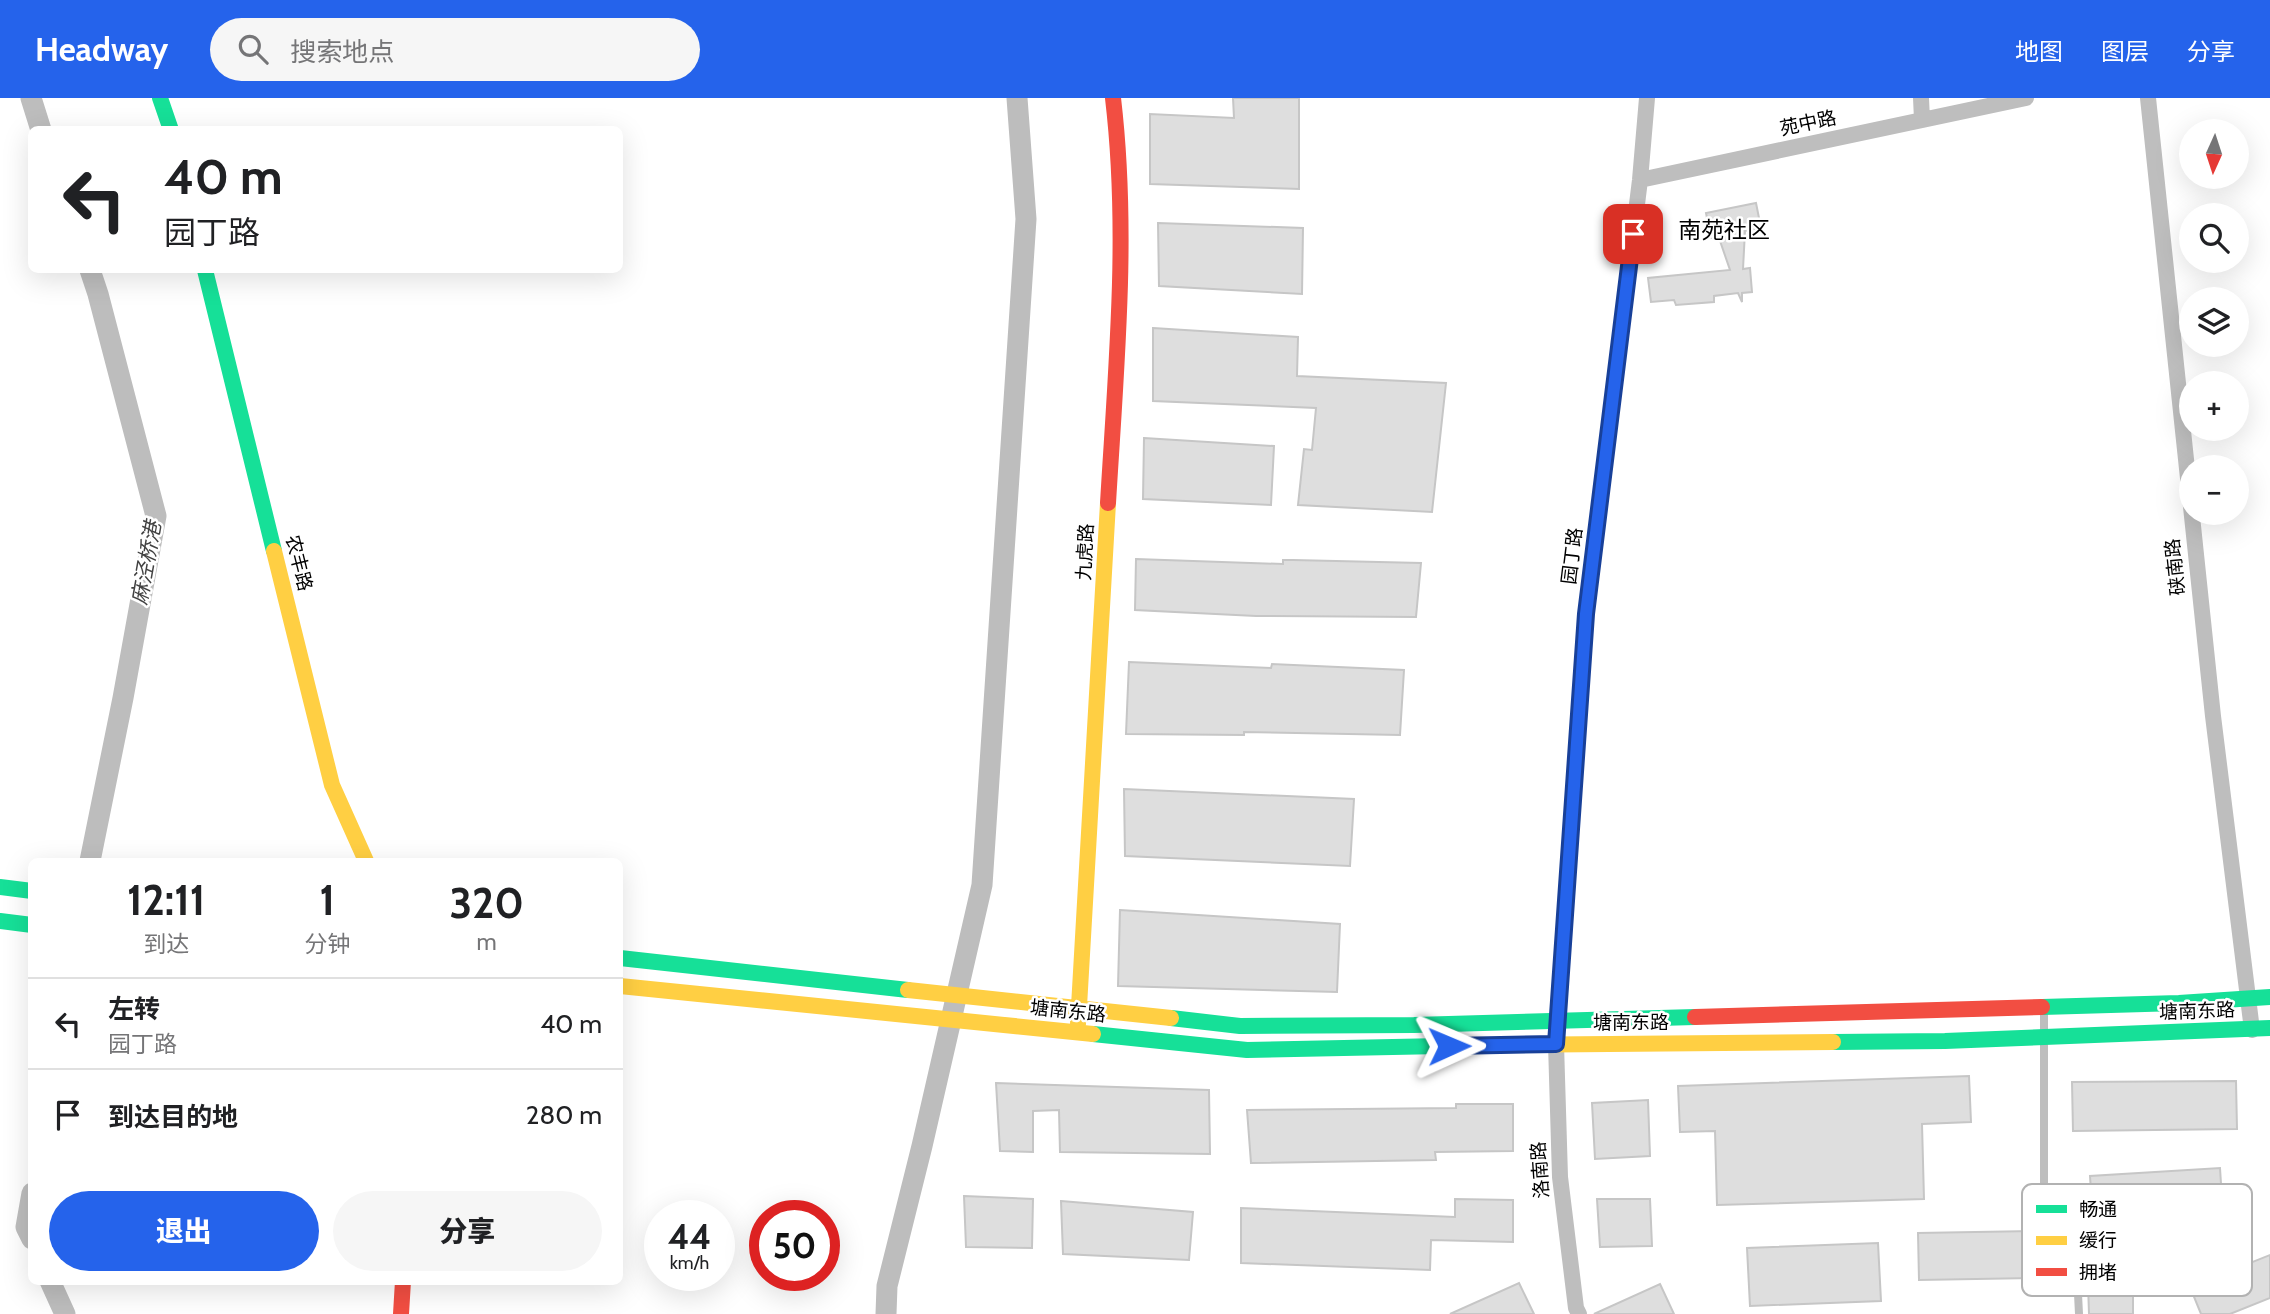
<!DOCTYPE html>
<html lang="zh">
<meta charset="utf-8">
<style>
body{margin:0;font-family:Cabin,"Noto Sans SC",sans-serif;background:#f6f6f6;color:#202124;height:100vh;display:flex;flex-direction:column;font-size:26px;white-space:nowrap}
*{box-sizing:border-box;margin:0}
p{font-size:23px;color:#757577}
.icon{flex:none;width:38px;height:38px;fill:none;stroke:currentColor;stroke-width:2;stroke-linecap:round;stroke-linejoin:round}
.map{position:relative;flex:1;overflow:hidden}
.panel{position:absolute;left:28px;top:760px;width:595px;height:427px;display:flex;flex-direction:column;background:#fff;border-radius:10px;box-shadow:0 7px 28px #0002}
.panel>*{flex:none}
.top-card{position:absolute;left:28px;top:28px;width:595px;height:147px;border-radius:10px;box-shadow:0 7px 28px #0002;background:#fff;color:#202124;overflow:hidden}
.needle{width:46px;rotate:183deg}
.controls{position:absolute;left:2179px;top:21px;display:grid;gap:14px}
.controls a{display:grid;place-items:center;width:70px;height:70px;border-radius:50%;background:#fff;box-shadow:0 7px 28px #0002;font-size:35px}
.speed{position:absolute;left:644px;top:1102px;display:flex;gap:14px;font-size:35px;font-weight:700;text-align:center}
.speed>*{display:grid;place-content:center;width:91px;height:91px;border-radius:50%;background:#fff;box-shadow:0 7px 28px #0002;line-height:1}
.speed small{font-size:18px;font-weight:400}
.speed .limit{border:10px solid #d22;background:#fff;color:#111}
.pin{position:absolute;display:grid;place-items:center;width:60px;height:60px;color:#fff;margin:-30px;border-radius:14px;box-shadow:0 4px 10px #0006}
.me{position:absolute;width:77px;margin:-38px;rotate:89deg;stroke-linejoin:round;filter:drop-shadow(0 0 5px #0008)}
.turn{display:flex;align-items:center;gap:24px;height:147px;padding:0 21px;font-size:32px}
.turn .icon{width:91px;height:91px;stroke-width:2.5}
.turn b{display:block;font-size:49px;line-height:60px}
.eta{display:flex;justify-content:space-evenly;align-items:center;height:119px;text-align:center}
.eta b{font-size:42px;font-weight:800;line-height:49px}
.cta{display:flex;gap:14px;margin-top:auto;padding:14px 21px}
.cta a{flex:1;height:80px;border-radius:42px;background:#2563eb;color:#fff;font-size:28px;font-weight:800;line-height:80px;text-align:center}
.cta a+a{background:#f6f6f6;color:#202124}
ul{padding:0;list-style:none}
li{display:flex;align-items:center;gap:21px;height:91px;padding:0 21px;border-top:2px solid #e0e0e0}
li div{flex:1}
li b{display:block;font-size:26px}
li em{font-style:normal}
header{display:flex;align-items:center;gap:42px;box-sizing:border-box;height:98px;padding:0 35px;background:#2563eb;color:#fff}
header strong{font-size:33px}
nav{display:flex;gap:38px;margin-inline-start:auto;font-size:24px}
.search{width:490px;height:63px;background:#f6f6f6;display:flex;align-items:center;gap:18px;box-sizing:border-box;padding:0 24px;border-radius:38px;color:#757577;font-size:26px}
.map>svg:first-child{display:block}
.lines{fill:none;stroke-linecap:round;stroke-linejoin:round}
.canal{stroke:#bdbdbd;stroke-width:21}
.building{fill:#dedede;stroke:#c6c6c6;stroke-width:2}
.lane{stroke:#bebebe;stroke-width:8}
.street{stroke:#bebebe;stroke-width:16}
.fast{stroke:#16e098;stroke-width:16}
.slow{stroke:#ffcf43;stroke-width:16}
.jam{stroke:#f24e42;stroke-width:16}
.route-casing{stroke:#184099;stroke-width:18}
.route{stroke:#2563eb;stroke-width:12}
.labels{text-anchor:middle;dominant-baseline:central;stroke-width:5;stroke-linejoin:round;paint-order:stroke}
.street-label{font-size:19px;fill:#000;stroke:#fff}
.water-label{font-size:21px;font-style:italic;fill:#424242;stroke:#fff}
.quarter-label{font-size:23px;fill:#000;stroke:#fff}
.key{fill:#fff;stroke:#b2b2b2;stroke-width:2}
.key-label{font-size:19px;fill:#000}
</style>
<header>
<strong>Headway</strong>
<div class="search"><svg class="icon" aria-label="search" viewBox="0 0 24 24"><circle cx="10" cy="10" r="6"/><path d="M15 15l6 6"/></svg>搜索地点</div>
<nav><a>地图</a><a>图层</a><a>分享</a></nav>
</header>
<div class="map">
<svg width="2270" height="1216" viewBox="0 0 2270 1216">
<rect width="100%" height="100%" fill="#fff"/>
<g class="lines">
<!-- canal -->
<path class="canal" d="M31 0 41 32
M90 763 123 600 156 418 98 196 90 172
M32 1095 26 1129 32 1141
M50 1183 65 1216
M886 1216 887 1188 922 1048 982 787 1026 121 1017 0"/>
</g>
<!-- building -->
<path class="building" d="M1233 0H1299V91L1150 86V16L1234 20Z
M1756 105 1761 130 1745 133 1743 171 1750 170 1752 194 1742 195V204L1738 195 1714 198V204L1676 207 1674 202 1651 204 1648 180 1730 172 1719 140H1711L1706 115Z
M1158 125 1303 130 1302 196 1159 188Z
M1153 230 1298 239 1297 278 1446 285 1432 414 1298 407 1304 351 1312 352 1316 310 1153 303Z
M1144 340 1274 348 1271 407 1143 401Z
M1136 461 1283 466V462H1293L1421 465 1416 519 1256 518 1135 512Z
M1129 564 1271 570 1272 566 1404 572 1400 637 1244 634V637L1126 636Z
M1124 691 1354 701 1350 768 1125 758Z
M1120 812 1340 826 1337 894 1118 888Z
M1969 978 1971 1024 1922 1026 1924 1101 1717 1107 1715 1033 1680 1034 1678 988Z
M2236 983 2237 1031 2073 1033 2072 984Z
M996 985 1209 992 1210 1056 1060 1054 1059 1012 1033 1013V1054L1000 1053Z
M1648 1002 1650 1058 1595 1061 1592 1005Z
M1456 1006H1513V1053L1435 1054 1436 1062 1251 1065 1247 1012 1456 1010Z
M2220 1070 2223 1117 2093 1125 2090 1078Z
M964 1098 1033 1101 1032 1150 966 1149Z
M1455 1101 1513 1102V1144L1431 1142 1430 1172 1241 1165V1110L1455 1119Z
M1597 1101H1650L1652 1148 1600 1149Z
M1061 1103 1193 1114 1189 1162 1063 1156Z
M2038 1133V1180L1919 1182 1918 1135Z
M1878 1145 1881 1203 1750 1208 1747 1150Z
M2270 1157V1200L2230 1216H2201L2190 1189Z
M1519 1185 1534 1216H1450Z
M1660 1186 1674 1216H1594Z
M2088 1186H2133V1216H2089Z"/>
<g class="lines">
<!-- lane -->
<path class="lane" d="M2044 909V1101L2075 1135 2079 1216"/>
<!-- street -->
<path class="street" d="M1921 0 1922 22
M2148 0 2213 618 2252 932
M1640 82 2026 0
M1579 1216 1576 1210 1560 1079 1556 946 1586 516 1640 82 1647 0"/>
<!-- fast -->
<path class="fast" d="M160 0 171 32
M205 172 274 453
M0 789 32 793
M0 823 32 827
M620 860 908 892
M2042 909 2179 905 2270 899
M1171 920 1240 928 1414 927 1695 919
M1093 936 1247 952 1491 947
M1833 944 1945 943 2270 930"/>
<!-- slow -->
<path class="slow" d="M274 453 332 687 366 763
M620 888 1093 936
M908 892 1171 920
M1078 926 1108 405
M1491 947 1833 944"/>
<!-- jam -->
<path class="jam" d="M1108 405C1116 270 1129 135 1113 0
M1695 919 2042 909
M401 1216 403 1183"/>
</g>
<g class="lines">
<defs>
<path id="route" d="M1449 948 1556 946 1586 516 1633 136"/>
</defs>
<!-- route casing -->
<use href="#route" class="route-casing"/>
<!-- route -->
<use href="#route" class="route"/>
</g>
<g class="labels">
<!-- street labels -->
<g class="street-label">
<text transform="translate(1808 25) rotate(-12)">苑中路</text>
<text transform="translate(1085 454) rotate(-87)">九虎路</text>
<text transform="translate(1572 458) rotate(-83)">园丁路</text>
<text transform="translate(299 465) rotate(76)">农丰路</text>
<text transform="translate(2175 469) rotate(-96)">硖南路</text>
<text transform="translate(1068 913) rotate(6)">塘南东路</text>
<text transform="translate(2197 913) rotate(-2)">塘南东路</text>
<text x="1631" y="924">塘南东路</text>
<text transform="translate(1540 1072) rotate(-94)">洛南路</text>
</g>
<!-- water labels -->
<g class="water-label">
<text transform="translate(146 465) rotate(-80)">麻泾桥港</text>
</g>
<!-- quarter labels -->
<g class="quarter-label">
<text x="1724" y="132">南苑社区</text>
</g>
</g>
<!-- legend -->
<rect x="2022" y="1086" width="230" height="112" rx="10" class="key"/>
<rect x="2036" y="1107" width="31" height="8" fill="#16e098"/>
<rect x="2036" y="1138" width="31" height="9" fill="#ffcf43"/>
<rect x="2036" y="1170" width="31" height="8" fill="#f24e42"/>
<g class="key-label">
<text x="2079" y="1118">畅通</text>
<text x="2079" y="1149">缓行</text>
<text x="2079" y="1181">拥堵</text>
</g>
</svg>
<div class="controls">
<a><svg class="needle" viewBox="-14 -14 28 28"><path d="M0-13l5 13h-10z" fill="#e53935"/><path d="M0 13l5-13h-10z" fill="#757577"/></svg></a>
<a><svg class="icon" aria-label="search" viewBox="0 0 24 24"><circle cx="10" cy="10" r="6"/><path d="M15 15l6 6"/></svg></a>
<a><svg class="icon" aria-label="layers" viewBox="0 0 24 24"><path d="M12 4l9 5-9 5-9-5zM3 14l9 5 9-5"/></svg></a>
<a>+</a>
<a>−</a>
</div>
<div class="speed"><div>44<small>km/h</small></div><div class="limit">50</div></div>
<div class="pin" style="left:1633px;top:136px;background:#d93025"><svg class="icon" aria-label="arrive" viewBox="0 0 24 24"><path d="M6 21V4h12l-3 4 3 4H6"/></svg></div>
<svg class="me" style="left:1449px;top:948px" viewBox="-20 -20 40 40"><path d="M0-17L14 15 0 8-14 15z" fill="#2563eb" stroke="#fff" stroke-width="4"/></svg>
<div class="top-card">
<div class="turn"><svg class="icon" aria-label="left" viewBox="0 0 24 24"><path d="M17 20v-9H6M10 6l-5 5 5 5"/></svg><div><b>40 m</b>园丁路</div></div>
</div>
<section class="panel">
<div class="eta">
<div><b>12:11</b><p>到达</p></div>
<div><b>1</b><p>分钟</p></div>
<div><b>320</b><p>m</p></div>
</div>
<ul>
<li><svg class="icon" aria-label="left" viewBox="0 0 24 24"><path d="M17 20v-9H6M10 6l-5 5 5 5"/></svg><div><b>左转</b><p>园丁路</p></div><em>40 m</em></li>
<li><svg class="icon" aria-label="arrive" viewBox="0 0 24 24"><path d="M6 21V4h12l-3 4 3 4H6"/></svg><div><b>到达目的地</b></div><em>280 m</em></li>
</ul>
<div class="cta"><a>退出</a><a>分享</a></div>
</section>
</div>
